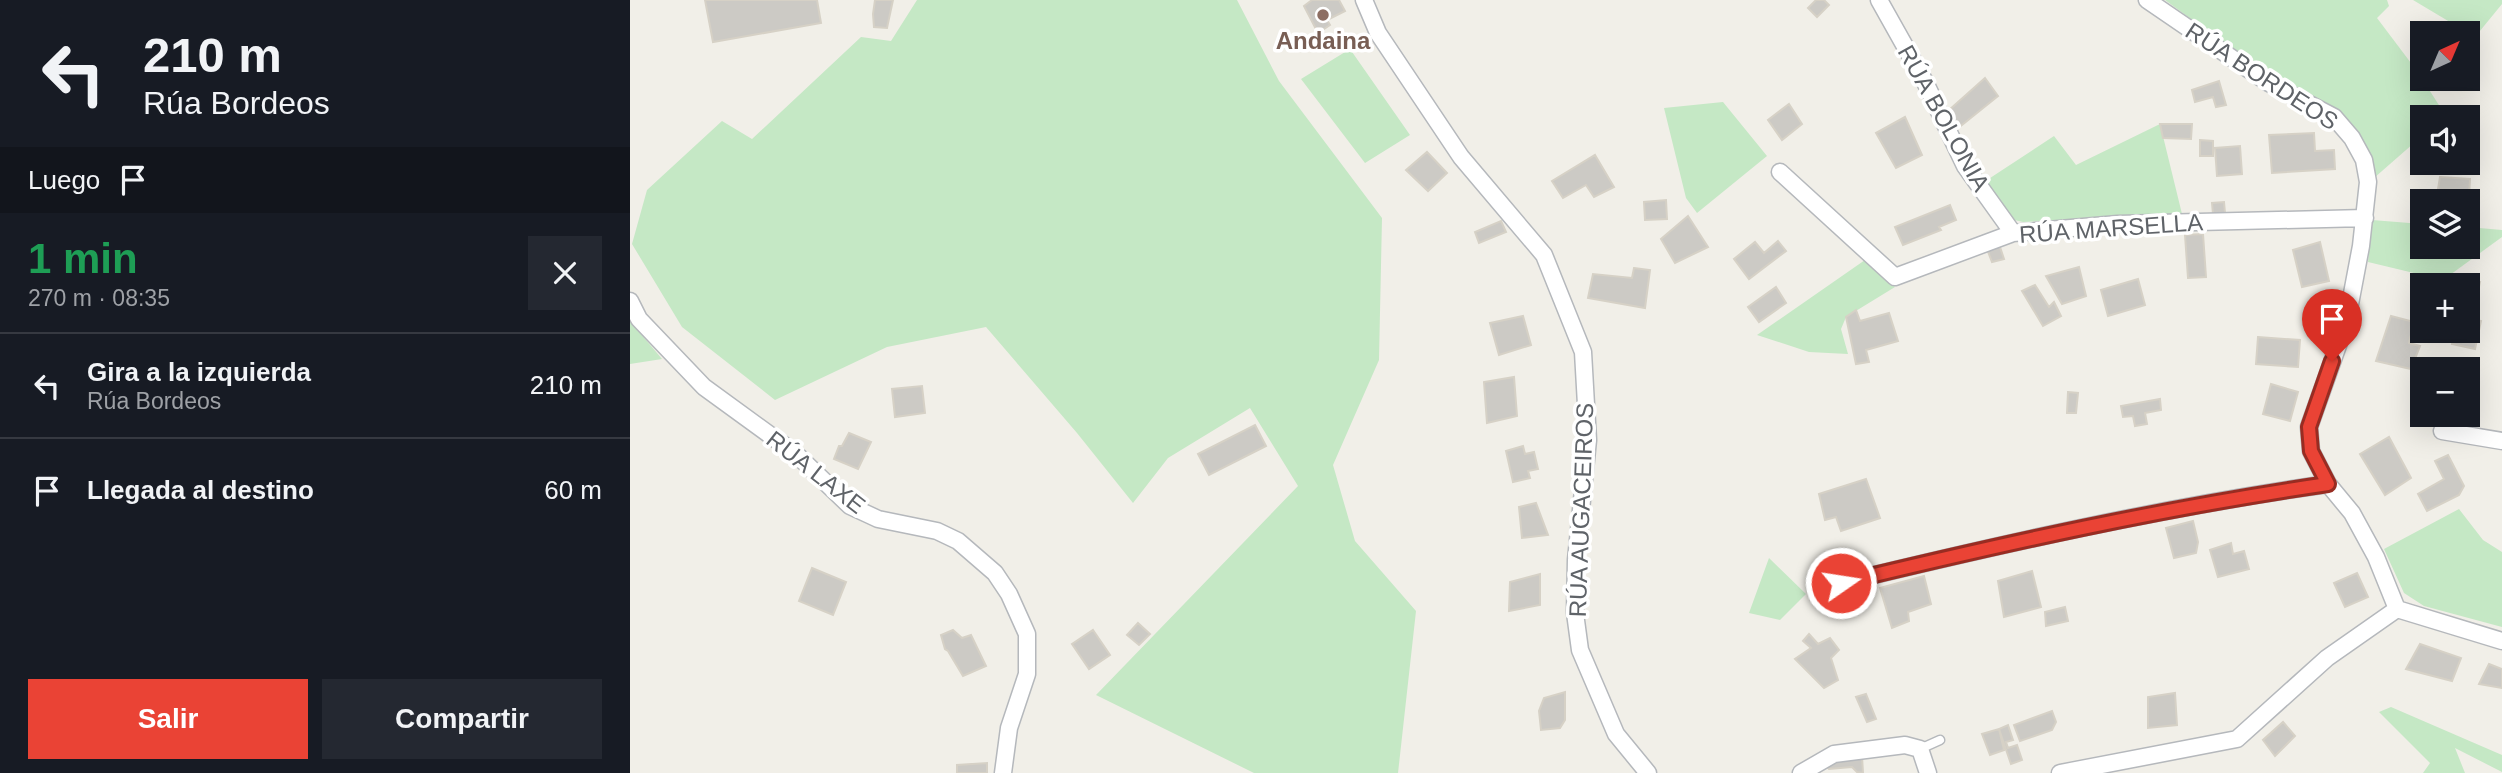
<!DOCTYPE html>
<html lang="es">
<meta charset="utf-8">
<style>
body{margin:0;font-family:Arial,sans-serif;background:#242831;color:#f1f3f6;height:100vh;display:flex;flex-direction:column;font-size:26px;white-space:nowrap}
*{box-sizing:border-box;margin:0}
p{font-size:23px;color:#9ea1a6}
.icon{flex:none;width:38px;height:38px;fill:none;stroke:currentColor;stroke-width:2;stroke-linecap:round;stroke-linejoin:round}
.map{position:relative;flex:1;overflow:hidden}
.drawer{display:flex;flex-direction:column;background:#171b24;width:630px}
.drawer>*{flex:none}
.top-card{background:#171b24;color:#f1f3f6;overflow:hidden}
.needle{width:46px;rotate:44deg}
.controls{position:absolute;left:1780px;top:21px;display:grid;gap:14px}
.controls a{display:grid;place-items:center;width:70px;height:70px;border-radius:0px;background:#171b24;box-shadow:0 7px 28px #0002;font-size:35px}
.pin{position:absolute;display:grid;place-items:center;width:60px;height:60px;color:#fff;margin:-72px -30px;border-radius:50% 50% 50% 0;rotate:-45deg;box-shadow:0 0 7px #0007}
.pin .icon{rotate:45deg}
.me{position:absolute;width:77px;margin:-38px;rotate:77deg;stroke-linejoin:round;filter:drop-shadow(0 0 5px #0008)}
.turn{display:flex;align-items:center;gap:24px;height:147px;padding:0 28px;font-size:32px}
.turn .icon{width:91px;height:91px;stroke-width:2.5}
.turn b{display:block;font-size:49px;line-height:60px}
.then{display:flex;align-items:center;height:66px;padding:0 28px;background:#0003;gap:14px;font-size:26px}
.round{display:grid;place-items:center;flex:none;width:74px;height:74px;border-radius:0px;background:#242831}
.summary{display:flex;align-items:center;justify-content:space-between;height:119px;padding:0 28px}
h1{font-size:42px;font-weight:800;line-height:52px;color:#1e9e55}
.cta{display:flex;gap:14px;margin-top:auto;padding:14px 28px}
.cta a{flex:1;height:80px;border-radius:0px;background:#ea4335;color:#fff;font-size:28px;font-weight:800;line-height:80px;text-align:center}
.cta a+a{background:#242831;color:#f1f3f6}
ul{padding:0;list-style:none}
li{display:flex;align-items:center;gap:21px;height:105px;padding:0 28px;border-top:2px solid #363941}
li div{flex:1}
li b{display:block;font-size:26px}
li em{font-style:normal}
main{display:flex;flex:1;min-height:0}
.map>svg:first-child{display:block}
.green{fill:#c5e8c5}
.building{fill:#cccac5;stroke:#d6d1c6;stroke-width:2}
.lines{fill:none;stroke-linecap:round;stroke-linejoin:round}
.lane-casing{stroke:#b5b8bc;stroke-width:11}
.street-casing{stroke:#b5b8bc;stroke-width:19}
.lane{stroke:#fff;stroke-width:8}
.street{stroke:#fff;stroke-width:16}
.route-casing{stroke:#982c22;stroke-width:18}
.route{stroke:#ea4335;stroke-width:12}
.education-dot{fill:#8d6e63;stroke:#fff;stroke-width:2.5}
.labels{text-anchor:middle;dominant-baseline:central;stroke-width:7;stroke-linejoin:round;paint-order:stroke}
.education-label{font-size:24px;font-weight:bold;fill:#785e54;stroke:#fff}
.street-label{font-size:24px;fill:#5f6368;stroke:#fff}
</style>
<main>
<section class="drawer">
<div class="top-card">
<div class="turn"><svg class="icon" aria-label="left" viewBox="0 0 24 24"><path d="M17 20v-9H6M10 6l-5 5 5 5"/></svg><div><b>210 m</b>Rúa Bordeos</div></div>
<div class="then">Luego<svg class="icon" aria-label="arrive" viewBox="0 0 24 24"><path d="M6 21V4h12l-3 4 3 4H6"/></svg></div>
</div>
<div class="summary"><div><h1>1 min</h1><p>270 m · 08:35</p></div><a class="round"><svg class="icon" aria-label="close" viewBox="0 0 24 24"><path d="M6 6l12 12M18 6L6 18"/></svg></a></div>
<ul>
<li><svg class="icon" aria-label="left" viewBox="0 0 24 24"><path d="M17 20v-9H6M10 6l-5 5 5 5"/></svg><div><b>Gira a la izquierda</b><p>Rúa Bordeos</p></div><em>210 m</em></li>
<li><svg class="icon" aria-label="arrive" viewBox="0 0 24 24"><path d="M6 21V4h12l-3 4 3 4H6"/></svg><div><b>Llegada al destino</b></div><em>60 m</em></li>
</ul>
<div class="cta"><a>Salir</a><a>Compartir</a></div>
</section>
<div class="map">
<svg width="1872" height="773" viewBox="0 0 1872 773">
<rect width="100%" height="100%" fill="#f1efe8"/>
<!-- green -->
<path class="green" d="M287 0H607L649 81 752 218 749 360 703 465 725 541 786 611 768 773H624L466 695 668 486 620 408 538 458 503 503 447 433 356 327 257 347 145 400 52 327 2 244 17 190 92 121 122 139 231 37 261 41Z
M1535 0H1757L1759 6 1747 18 1787 71 1816 116 1792 117V136L1744 178 1703 110 1624 65Z
M1783 0H1872V4L1845 37Z
M720 49 780 135 735 163 671 79Z
M1093 102 1137 156 1067 213 1056 198 1034 108Z
M1530 124 1552 214 1393 222 1380 219 1354 182 1424 136 1446 165Z
M1742 220 1792 224V247H1838V227L1872 230V237L1813 280 1738 262Z
M1235 260 1265 287 1216 317 1211 329 1218 354 1179 352 1127 335Z
M0 321 32 359 0 364Z
M1829 509 1853 540 1872 552V627L1794 606 1774 593 1754 549Z
M1139 558 1176 594 1150 620 1119 613Z
M1761 707 1872 755V772L1825 748 1835 773H1793L1800 763 1749 712Z"/>
<!-- building -->
<path class="building" d="M75 0H187L191 23 83 42Z
M245 0H263L257 28 244 27 243 14Z
M682 0H709L715 11 697 20 700 25 688 33 674 6Z
M1186 0H1194L1199 5 1187 17 1178 8Z
M1355 78 1368 96 1327 129 1318 111Z
M1589 81 1596 105 1586 107 1583 97 1565 102 1562 90Z
M1159 104 1172 124 1152 140 1138 120Z
M1275 117 1292 155 1266 168 1246 133Z
M1530 124H1562L1561 139 1533 138Z
M1684 133 1685 151 1704 150 1705 169 1642 173 1639 135Z
M1570 140 1583 141V156H1570Z
M1610 146 1612 174 1587 176 1585 148Z
M797 152 817 173 798 191 776 170Z
M965 155 984 187 964 197 956 185 933 198 922 181Z
M1810 177 1840 179 1838 214V201H1806Z
M1036 200 1037 219 1015 220 1014 202Z
M1594 202 1595 213 1583 214 1582 203Z
M1320 205 1326 220 1309 227 1311 230 1273 245 1265 227Z
M1058 216 1078 247 1045 263 1031 239Z
M871 221 876 232 849 243 845 232Z
M1573 234 1576 277 1558 278 1555 235Z
M1148 241 1156 251 1119 279 1104 259 1125 242 1134 253Z
M1690 242 1699 281 1672 287 1663 250Z
M1369 244 1374 259 1362 262 1357 249Z
M1449 267 1456 296 1432 304 1416 276Z
M1004 268 1020 270 1015 308 958 298 963 274 1002 278Z
M1508 279 1515 305 1478 316 1471 290Z
M1837 279 1850 282 1842 319 1851 321 1845 349 1822 344 1825 331H1838Z
M1405 285 1419 307 1424 302 1431 316 1413 326 1392 291Z
M1146 287 1156 303 1129 322 1118 307Z
M1226 310 1230 321 1259 313 1268 341 1236 350 1239 362 1226 364 1216 317Z
M893 316 901 345 869 355 860 323Z
M1761 316 1784 322 1779 343 1790 346 1781 369 1746 361Z
M1628 337 1670 340 1668 367 1626 364Z
M884 377 887 416 857 423 854 382Z
M1641 384 1668 392 1660 421 1633 414Z
M292 386 295 413 265 417 262 389Z
M1438 392 1448 393 1446 413H1437Z
M1530 399 1531 410 1515 413 1517 424 1505 426 1503 416 1493 417 1491 406Z
M625 425 636 446 579 475 568 454Z
M219 433 241 442 228 469 204 459 209 446H212Z
M1759 437 1781 478 1755 495 1730 454Z
M893 446 895 454 904 452 908 469 898 471 900 478 883 482 876 451Z
M1818 455 1834 486 1829 495 1797 511 1788 494 1814 479 1805 461Z
M1236 479 1250 518 1211 531 1206 517 1195 520 1189 494Z
M906 503 918 535 892 538 889 507Z
M1563 521 1568 542 1566 553 1544 558 1536 528Z
M1601 543 1603 554 1614 551 1619 569 1588 577 1580 550Z
M182 568 216 582 203 615 169 601Z
M1402 571 1411 607 1374 617 1368 581Z
M1727 573 1738 597 1715 607 1704 583Z
M910 574V605L879 611 880 582Z
M1294 576 1301 604 1278 612 1279 621 1262 628 1250 588Z
M1435 607 1438 621 1416 626 1415 612Z
M508 623 520 634 509 645 497 635Z
M323 630 332 638 341 635 356 666 333 676 318 651 315 649 311 635Z
M463 630 480 655 459 669 442 644Z
M1179 634 1188 644 1200 638 1209 650 1201 658 1208 680 1194 688 1165 659 1181 648 1173 641Z
M1790 644 1831 658 1822 681 1776 669Z
M1859 664 1872 669V688L1849 684Z
M935 692V720L930 728 911 730 909 711 914 698Z
M1545 693 1547 725 1518 728V697Z
M1236 694 1246 719 1237 722 1226 697Z
M1422 711 1426 722 1422 730 1390 741 1384 725Z
M1653 722 1665 736 1645 756 1633 740Z
M1378 725 1383 740 1376 742 1378 748 1387 745 1392 760 1381 764 1369 729Z
M1369 729 1374 750 1360 755 1352 734Z
M1232 756 1233 773 1227 772 1222 767 1199 769 1194 763Z
M357 763V773H327V765Z"/>
<g class="lines">
<defs>
<path id="lane" d="M1290 749 1310 740"/>
<path id="street" d="M734 0 748 33 831 157 914 255 953 352 958 440 946 560 945 613 950 650 986 734 1018 773
M1249 0 1295 82 1335 166 1383 233
M1517 0 1637 82 1704 117 1722 138 1734 160 1738 182 1731 246 1717 320 1679 427 1681 451 1698 484 1722 513 1746 557 1767 609 1872 641
M1150 172 1265 277 1383 233 1488 224 1735 218
M0 301 9 319 74 387 166 454 220 506 248 519 307 531 328 541 365 573 379 594 397 634V674L379 728 373 773
M1812 431 1872 441
M1211 583C1372 544 1534 507 1698 484
M1171 773 1204 754 1275 745 1290 749 1298 773
M1430 773 1607 739 1697 658 1767 609"/>
</defs>
<!-- lane casing -->
<use href="#lane" class="lane-casing"/>
<!-- street casing -->
<use href="#street" class="street-casing"/>
<!-- lane -->
<use href="#lane" class="lane"/>
<!-- street -->
<use href="#street" class="street"/>
</g>
<g class="lines">
<defs>
<path id="route" d="M1211 583C1372 544 1533 508 1698 484L1681 451 1679 427 1702 361"/>
</defs>
<!-- route casing -->
<use href="#route" class="route-casing"/>
<!-- route -->
<use href="#route" class="route"/>
</g>
<!-- markers -->
<circle class="education-dot" cx="693" cy="15" r="7"/>
<g class="labels">
<!-- education labels -->
<g class="education-label">
<text x="693" y="40">Andaina</text>
</g>
<!-- street labels -->
<g class="street-label">
<text transform="translate(1632 76) rotate(33)">RÚA BORDEOS</text>
<text transform="translate(1314 118) rotate(61)">RÚA BOLONIA</text>
<text transform="translate(1481 228) rotate(-4)">RÚA MARSELLA</text>
<text transform="translate(186 472) rotate(38)">RÚA LAXE</text>
<text transform="translate(951 510) rotate(-88)">RÚA AUGACEIROS</text>
</g>
</g>
</svg>
<div class="controls">
<a><svg class="needle" viewBox="-14 -14 28 28"><path d="M0-13l5 13h-10z" fill="#e53935"/><path d="M0 13l5-13h-10z" fill="#9ea1a6"/></svg></a>
<a><svg class="icon" aria-label="sound" viewBox="0 0 24 24"><path d="M4 9h4l5-4v14l-5-4H4zM17 9q2 3 0 6"/></svg></a>
<a><svg class="icon" aria-label="layers" viewBox="0 0 24 24"><path d="M12 4l9 5-9 5-9-5zM3 14l9 5 9-5"/></svg></a>
<a>+</a>
<a>−</a>
</div>
<div class="pin" style="left:1702px;top:361px;background:#d93025"><svg class="icon" aria-label="arrive" viewBox="0 0 24 24"><path d="M6 21V4h12l-3 4 3 4H6"/></svg></div>
<svg class="me" style="left:1211px;top:583px" viewBox="-20 -20 40 40"><circle r="17" fill="#ea4335" stroke="#fff" stroke-width="3"/><path d="M0-11L8 9 0 5-8 9z" fill="#fff"/></svg>
</div>
</main>
